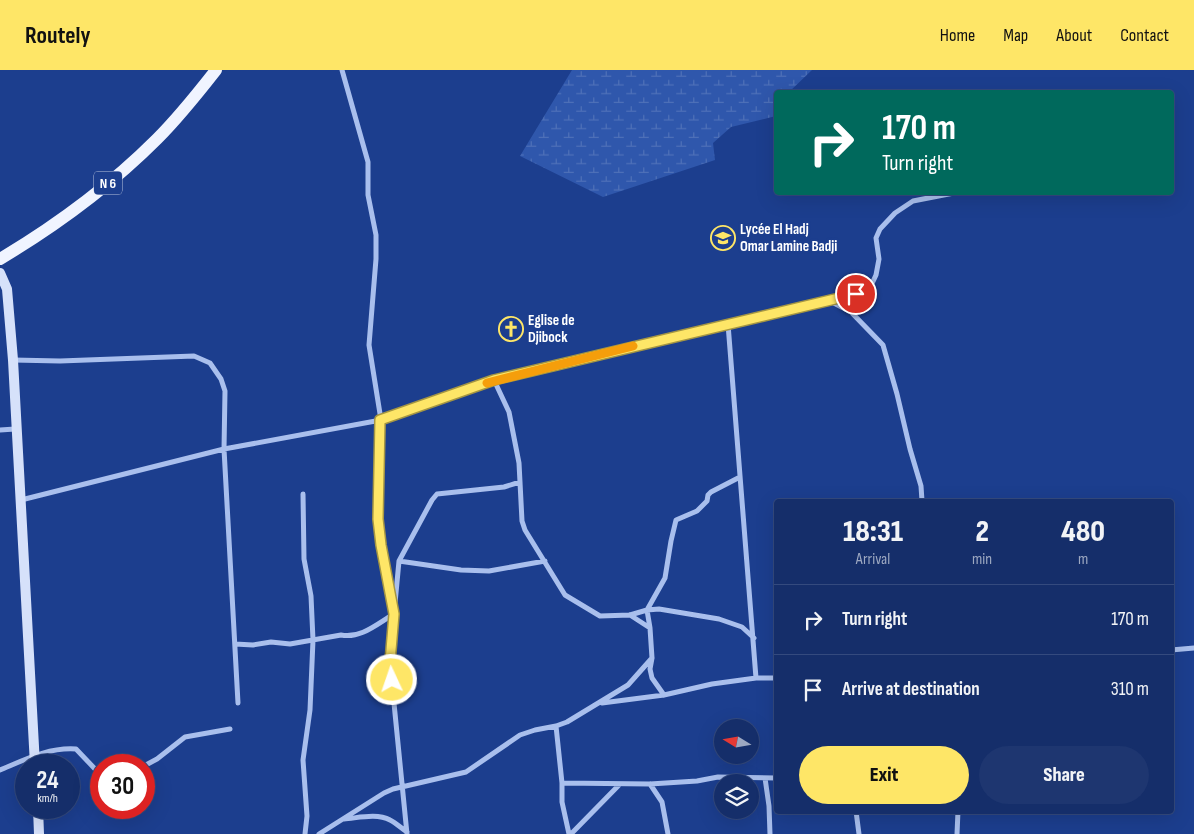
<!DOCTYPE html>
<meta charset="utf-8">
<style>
body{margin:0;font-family:"Sofia Sans Condensed",sans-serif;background:#1e3670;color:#f1f3f6;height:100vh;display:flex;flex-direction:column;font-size:19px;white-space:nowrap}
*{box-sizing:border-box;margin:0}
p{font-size:16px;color:#9da8c1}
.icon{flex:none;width:28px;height:28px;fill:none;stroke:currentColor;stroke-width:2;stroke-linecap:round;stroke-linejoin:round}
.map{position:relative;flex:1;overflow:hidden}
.side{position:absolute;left:774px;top:429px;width:400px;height:315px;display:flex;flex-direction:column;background:#152e6a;border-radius:5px;box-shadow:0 5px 20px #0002,0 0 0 1px #344a7e}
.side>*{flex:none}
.top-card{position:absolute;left:774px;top:20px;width:400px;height:105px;border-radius:5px;box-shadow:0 5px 20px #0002,0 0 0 1px #344a7e;background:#00695c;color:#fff;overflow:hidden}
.needle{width:32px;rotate:281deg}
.buttons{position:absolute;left:714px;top:649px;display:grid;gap:10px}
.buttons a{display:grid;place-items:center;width:45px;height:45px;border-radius:50%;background:#152e6a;box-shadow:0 5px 20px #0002,0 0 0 1px #344a7e;font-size:25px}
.speed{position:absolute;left:15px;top:684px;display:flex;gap:10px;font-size:25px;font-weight:700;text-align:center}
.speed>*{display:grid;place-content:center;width:65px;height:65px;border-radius:50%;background:#152e6a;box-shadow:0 5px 20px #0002,0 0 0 1px #344a7e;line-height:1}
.speed small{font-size:12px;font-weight:400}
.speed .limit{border:8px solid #d22;background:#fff;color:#111}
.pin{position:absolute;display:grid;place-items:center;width:42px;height:42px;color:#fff;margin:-21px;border:2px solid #fff;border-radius:50%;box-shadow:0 1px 5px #0007}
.me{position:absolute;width:55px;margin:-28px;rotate:357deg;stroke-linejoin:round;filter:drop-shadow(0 0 4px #0008)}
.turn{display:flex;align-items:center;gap:18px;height:105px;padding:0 25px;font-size:22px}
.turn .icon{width:65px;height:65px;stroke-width:2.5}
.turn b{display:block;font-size:35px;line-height:42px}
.eta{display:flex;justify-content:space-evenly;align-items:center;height:85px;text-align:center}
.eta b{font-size:30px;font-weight:800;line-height:35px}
.action{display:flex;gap:10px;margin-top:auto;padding:10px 25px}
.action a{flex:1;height:58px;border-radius:30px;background:#fee667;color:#111;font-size:20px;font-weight:800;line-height:58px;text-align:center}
.action a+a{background:#1e3670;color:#f1f3f6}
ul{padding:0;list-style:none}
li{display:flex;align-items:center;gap:15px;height:70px;padding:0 25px;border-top:1px solid #344a7e}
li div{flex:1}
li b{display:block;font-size:19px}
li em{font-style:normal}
header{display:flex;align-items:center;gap:30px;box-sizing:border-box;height:70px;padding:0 25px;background:#fee667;color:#111}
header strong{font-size:24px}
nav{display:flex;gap:28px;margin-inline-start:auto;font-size:18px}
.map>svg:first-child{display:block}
.wetland{fill:url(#wetland-marsh)}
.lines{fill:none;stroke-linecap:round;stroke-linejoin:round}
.minor{stroke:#a9bfed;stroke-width:5}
.secondary{stroke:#d6e1fa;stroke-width:10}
.primary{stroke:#f0f4ff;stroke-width:12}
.route-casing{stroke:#a59643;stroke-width:12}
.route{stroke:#fee667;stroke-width:9}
.slow{stroke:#f59e0b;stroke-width:9}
.labels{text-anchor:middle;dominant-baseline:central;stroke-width:5;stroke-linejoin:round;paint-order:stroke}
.shield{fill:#1c3e8e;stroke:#bbc5dd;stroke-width:1}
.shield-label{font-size:14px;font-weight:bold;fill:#fff}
.poi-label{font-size:15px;font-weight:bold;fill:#fff;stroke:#1c3e8e;text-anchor:start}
</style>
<header>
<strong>Routely</strong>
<nav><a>Home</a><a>Map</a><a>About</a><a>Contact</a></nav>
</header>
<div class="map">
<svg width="1194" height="764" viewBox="0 0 1194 764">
<defs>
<pattern id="wetland-marsh" width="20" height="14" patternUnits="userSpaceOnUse" patternTransform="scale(1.25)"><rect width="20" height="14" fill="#2f57ac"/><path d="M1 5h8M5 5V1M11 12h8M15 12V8" fill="none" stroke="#4e70b8"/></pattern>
</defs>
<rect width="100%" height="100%" fill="#1c3e8e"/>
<!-- wetland -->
<path class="wetland" d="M572 0H812L789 22H776V46L731 57 713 73 715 90 603 127 520 86Z"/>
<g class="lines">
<!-- minor -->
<path class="minor" d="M342 0 368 92V125L376 165V189L369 275 381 350 378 449 381 475 394 544 390 593 407 764
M830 231 851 242 883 275 897 324 910 379 921 416 922 431
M728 254 756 608
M13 290 60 291 194 286 210 293 221 309 225 321 224 379 238 633
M494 310 509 342 519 393 522 451 525 460 565 525 600 546 630 545 647 540 659 539 719 549 742 557 754 568
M0 360 15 359
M303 424 304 489 311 526 313 570 310 640 303 690 307 746 305 764
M21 430 224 379 381 350 494 310 595 285 830 231 869 220 876 205 879 189 876 168 880 159 895 143 913 131 959 122
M399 491 461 500 489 501 545 491
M630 545 650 558 652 588 650 599 652 608 664 625
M650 558 647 540 665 508 671 471 676 450 697 441 707 431 708 425 711 422 740 407
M235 574 253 575 271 572 290 574 341 565C361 569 378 553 394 544L399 491 432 430 437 424 504 417 520 412
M1171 580 1194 578
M602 633 664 625 712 614 756 608H776
M556 656 562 713V732L569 764
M144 696 157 689 185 667 230 659
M0 700C24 690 49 677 76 679L96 700 101 702
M765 708 769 736 770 764
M562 713 650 714 697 711 718 707 776 708
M650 714 662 732 668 764
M856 741 859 764
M344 749C358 748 377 743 390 750 396 753 401 758 407 762
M319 764 384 723 393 719 466 702 520 665 535 660 556 656 567 652 628 615 652 588
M571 764 620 714
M957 764 958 741"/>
<!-- secondary -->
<path class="secondary" d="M0 203 7 219 13 290 35 695
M38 738 39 764"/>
<!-- primary -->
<path class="primary" d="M0 189C57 155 110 116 157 69 178 48 198 23 216 0"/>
</g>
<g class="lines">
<defs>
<path id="route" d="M392 610 390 592 394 544 381 475 378 449 380 350 494 310 856 224"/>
</defs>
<!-- route casing -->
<use href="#route" class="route-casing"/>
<!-- route -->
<use href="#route" class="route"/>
<!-- slow -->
<path class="slow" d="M487 313 633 276"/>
</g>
<!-- icons -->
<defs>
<symbol id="school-ring" viewBox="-11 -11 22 22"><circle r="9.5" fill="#1c3e8e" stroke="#fee667" stroke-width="1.5"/><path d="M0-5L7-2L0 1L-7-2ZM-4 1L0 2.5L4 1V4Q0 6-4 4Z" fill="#fee667"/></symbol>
<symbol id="church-ring" viewBox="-11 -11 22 22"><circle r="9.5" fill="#1c3e8e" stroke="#fee667" stroke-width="1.5"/><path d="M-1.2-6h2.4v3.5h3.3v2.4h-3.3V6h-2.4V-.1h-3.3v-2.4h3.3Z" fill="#fee667"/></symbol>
</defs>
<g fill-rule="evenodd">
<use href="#school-ring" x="709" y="154" width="28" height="28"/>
<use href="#church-ring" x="497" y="245" width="28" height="28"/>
</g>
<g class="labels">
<!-- shield labels -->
<rect class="shield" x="94" y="101.5" width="28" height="23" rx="4"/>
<g class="shield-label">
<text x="108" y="113">N 6</text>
</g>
<!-- poi labels -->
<g class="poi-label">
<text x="740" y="159">Lycée El Hadj<tspan x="740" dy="17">Omar Lamine Badji</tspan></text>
<text x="528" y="250">Eglise de<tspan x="528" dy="17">Djibock</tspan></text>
</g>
</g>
</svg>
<div class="buttons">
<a><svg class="needle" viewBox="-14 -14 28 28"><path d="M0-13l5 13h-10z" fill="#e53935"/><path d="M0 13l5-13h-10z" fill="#9da8c1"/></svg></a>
<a><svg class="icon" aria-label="layers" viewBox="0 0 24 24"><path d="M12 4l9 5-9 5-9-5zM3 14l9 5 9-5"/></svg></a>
</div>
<div class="speed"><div>24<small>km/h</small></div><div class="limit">30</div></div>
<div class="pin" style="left:856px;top:224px;background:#d93025"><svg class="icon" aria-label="arrive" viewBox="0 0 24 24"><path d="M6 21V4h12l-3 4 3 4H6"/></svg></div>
<svg class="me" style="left:392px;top:610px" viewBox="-20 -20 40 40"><circle r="17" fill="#fee667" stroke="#fff" stroke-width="3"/><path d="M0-11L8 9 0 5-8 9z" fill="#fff"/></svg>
<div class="top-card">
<div class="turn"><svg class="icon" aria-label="right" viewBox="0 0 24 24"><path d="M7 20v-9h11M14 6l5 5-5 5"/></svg><div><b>170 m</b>Turn right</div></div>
</div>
<section class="side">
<div class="eta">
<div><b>18:31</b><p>Arrival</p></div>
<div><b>2</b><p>min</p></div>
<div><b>480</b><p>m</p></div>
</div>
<ul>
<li><svg class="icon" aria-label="right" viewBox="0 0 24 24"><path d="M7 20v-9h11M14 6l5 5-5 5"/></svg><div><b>Turn right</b></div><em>170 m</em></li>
<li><svg class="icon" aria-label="arrive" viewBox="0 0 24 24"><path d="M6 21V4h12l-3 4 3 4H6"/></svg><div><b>Arrive at destination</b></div><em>310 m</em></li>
</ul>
<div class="action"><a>Exit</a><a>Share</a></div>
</section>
</div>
